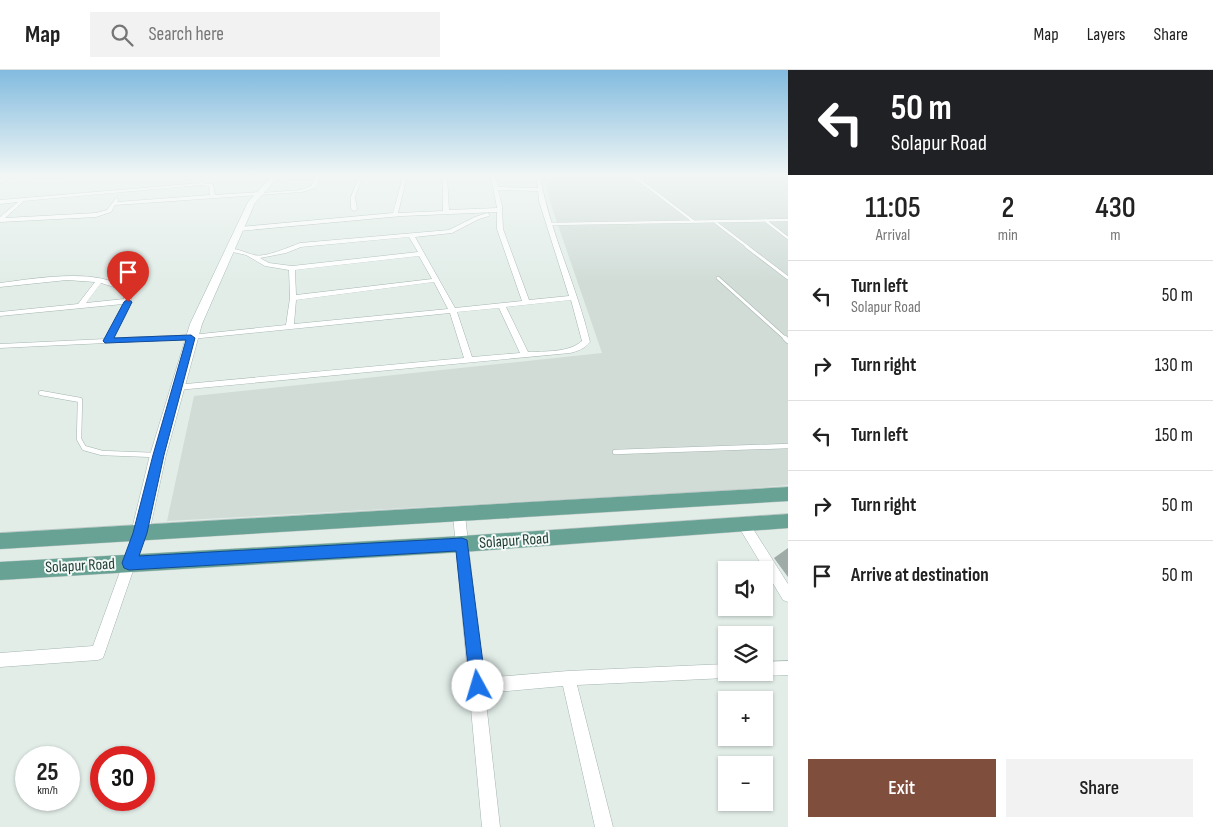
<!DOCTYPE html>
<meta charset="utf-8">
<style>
body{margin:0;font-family:"Sofia Sans Condensed",sans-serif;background:#f2f2f2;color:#222;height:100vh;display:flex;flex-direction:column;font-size:19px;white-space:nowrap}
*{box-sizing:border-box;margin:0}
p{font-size:16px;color:#767676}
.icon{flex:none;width:28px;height:28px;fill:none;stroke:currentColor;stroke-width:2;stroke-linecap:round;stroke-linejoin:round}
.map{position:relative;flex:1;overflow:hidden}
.drawer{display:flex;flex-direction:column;background:#fff;width:425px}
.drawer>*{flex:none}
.hud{background:#202124;color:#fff;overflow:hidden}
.tools{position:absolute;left:718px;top:491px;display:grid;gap:10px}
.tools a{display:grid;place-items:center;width:55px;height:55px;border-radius:0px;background:#fff;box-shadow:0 1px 4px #0004;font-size:25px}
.speed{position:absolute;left:15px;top:676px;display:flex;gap:10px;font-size:25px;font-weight:700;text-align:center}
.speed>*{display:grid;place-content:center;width:65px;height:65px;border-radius:50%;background:#fff;box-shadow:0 1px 4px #0004;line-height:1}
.speed small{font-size:12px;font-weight:400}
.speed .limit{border:8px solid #d22;background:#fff;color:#111}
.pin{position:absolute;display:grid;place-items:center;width:42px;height:42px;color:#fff;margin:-51px -21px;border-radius:50% 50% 50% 0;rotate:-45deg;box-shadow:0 0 5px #0007}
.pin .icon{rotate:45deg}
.me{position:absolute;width:55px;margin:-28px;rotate:354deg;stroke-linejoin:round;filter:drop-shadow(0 0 4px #0008)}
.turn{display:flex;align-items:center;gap:18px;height:105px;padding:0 20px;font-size:22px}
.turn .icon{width:65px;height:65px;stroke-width:2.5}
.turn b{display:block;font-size:35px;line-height:42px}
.eta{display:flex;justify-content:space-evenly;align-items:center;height:85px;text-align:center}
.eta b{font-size:30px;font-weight:600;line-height:35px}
.primary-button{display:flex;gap:10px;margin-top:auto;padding:10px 20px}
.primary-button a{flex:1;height:58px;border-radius:0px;background:#804e3c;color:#fff;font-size:20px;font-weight:600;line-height:58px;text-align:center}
.primary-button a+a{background:#f2f2f2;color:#222}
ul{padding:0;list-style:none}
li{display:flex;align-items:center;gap:15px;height:70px;padding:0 20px;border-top:1px solid #e0e0e0}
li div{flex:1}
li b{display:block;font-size:19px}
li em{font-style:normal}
header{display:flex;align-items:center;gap:30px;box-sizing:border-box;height:70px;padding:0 25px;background:#fff;border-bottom:1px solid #e0e0e0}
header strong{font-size:24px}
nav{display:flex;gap:28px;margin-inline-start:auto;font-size:18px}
.search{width:350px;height:45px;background:#f2f2f2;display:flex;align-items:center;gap:12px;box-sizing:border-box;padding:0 18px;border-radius:0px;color:#767676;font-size:19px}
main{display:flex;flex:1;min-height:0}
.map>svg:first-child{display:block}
.built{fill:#d1dcd7}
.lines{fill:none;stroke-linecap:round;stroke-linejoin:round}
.lane-far2-casing{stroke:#a5b5af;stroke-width:3}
.lane-far1-casing{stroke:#a5b5af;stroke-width:4}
.lane-casing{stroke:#a5b5af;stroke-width:5.5}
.street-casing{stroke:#a5b5af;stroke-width:1}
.secondary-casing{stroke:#a1b8b1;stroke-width:1}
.primary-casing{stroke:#c1c9c7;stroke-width:1}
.lane-far2{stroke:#fff;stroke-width:2.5}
.lane-far1{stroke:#fff;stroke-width:3}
.lane{stroke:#fff;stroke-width:4.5}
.street{fill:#fff;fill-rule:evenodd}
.secondary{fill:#fff;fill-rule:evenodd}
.primary{fill:#67a294;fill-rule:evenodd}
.wall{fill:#9eaba6}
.route{fill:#1a73e8;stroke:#114b97}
.labels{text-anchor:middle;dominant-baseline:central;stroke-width:4;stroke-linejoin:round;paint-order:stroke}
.street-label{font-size:16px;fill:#223e37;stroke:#f3f9f6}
</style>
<header>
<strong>Map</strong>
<div class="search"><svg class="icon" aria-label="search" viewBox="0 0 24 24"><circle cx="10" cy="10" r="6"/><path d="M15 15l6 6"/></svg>Search here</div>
<nav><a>Map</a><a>Layers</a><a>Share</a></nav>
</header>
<main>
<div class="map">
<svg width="788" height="757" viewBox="0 0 788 757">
<rect width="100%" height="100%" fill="#e2ede8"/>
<!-- built -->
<path class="built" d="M544 106H788V415L716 421 167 451 194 326 602 283 550 132Z"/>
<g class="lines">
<defs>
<path id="lane-far2" d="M31 106H61
M634 106 693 151
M766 151 788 168
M715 152 748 177
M549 154 788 150"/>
<path id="lane-far1" d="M746 176 788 208
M718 208 786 269"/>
<path id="lane" d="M785 268 788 271
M41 323 80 330 79 369 84 378 102 383 155 385
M615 382 788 376"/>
<path id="street" d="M9 106H15L0 113V110Z
M274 106 316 108 317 106H321L315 118 302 122 115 135 111 142 96 147 0 152V147L18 132 0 134V130L201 113 213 114 215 125 259 122 261 123 301 120 311 116 314 110 275 108 273 107ZM201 115 209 116 210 125 117 132 119 130 116 128 107 140 96 143 5 148 24 131Z
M359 106H363L355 127 357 139 354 141 351 139V127Z
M403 106H407L398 143 443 141V106H447L449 140 497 138 491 106H495L498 117 538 118 536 106H540C550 163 577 216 590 272 584 279 578 281 570 283L178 320 174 317 175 315 464 288 450 243 191 269 0 278V274L105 269 123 234 0 246V242L78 234 95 212 67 210 0 217V213C32 209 97 197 124 218 128 221 132 224 131 230 131 238 117 260 113 268L191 265 286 255 290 228 289 200 265 196 246 185 228 181V179C237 178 246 183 254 185 265 188 289 177 300 173L449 160 475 147 487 143 490 145 489 146 479 149 452 163 415 167 455 238 522 231 497 159V142L402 146 239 161 236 159 239 157 393 143ZM498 120 538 121 539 131 569 226 529 230 503 159 502 136ZM409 167 418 182 292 196 269 193 260 188 286 183 301 177ZM419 186 432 209 296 225 295 200ZM434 212 448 239 294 254 296 230ZM101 213 114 217 124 225V229L86 233ZM571 230 582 271C568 283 545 281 528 282L506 237ZM499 238 520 283 472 287 457 242Z
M459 440 463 442 465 445 483 608 568 601 726 594V602H733L731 606 726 608 577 615 613 757H595L563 616 485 623 500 757H482L453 445 455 442Z
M744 450 748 451 788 514V532L783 530 740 459 738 455 740 451Z
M140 458 144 459 146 463 103 588 98 590 0 597V583L93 576 134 463 136 459Z
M788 591V605L764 606 759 604 758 602H764V592Z"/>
<path id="secondary" d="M272 106H279L255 133 202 254 166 385 149 463 146 468 140 471 134 468 131 463 150 385 190 254 248 132Z"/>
<path id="primary" d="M788 417V431L0 479V463Z
M788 444V458L462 482 0 510V492L462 466Z"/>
</defs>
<!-- lane-far2 casing -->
<use href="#lane-far2" class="lane-far2-casing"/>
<!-- lane-far1 casing -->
<use href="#lane-far1" class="lane-far1-casing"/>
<!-- lane casing -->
<use href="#lane" class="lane-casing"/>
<!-- street casing -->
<use href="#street" class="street-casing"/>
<!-- secondary casing -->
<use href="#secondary" class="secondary-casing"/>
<!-- primary casing -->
<use href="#primary" class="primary-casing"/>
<!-- lane-far2 -->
<use href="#lane-far2" class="lane-far2"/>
<!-- lane-far1 -->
<use href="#lane-far1" class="lane-far1"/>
<!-- lane -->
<use href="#lane" class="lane"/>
<!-- street -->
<use href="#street" class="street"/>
<!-- secondary -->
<use href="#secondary" class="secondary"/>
<!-- primary -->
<use href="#primary" class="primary"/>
</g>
<!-- wall -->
<path class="wall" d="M788 478V507L774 488Z"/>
<!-- sky -->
<linearGradient id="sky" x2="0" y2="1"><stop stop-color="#82bbdf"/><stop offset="0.5" stop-color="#f2f7f5"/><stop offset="1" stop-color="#f2f7f5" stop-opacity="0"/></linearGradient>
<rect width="788" height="212" fill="url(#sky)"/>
<!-- route -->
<path class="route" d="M128 229 132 232 114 268 191 265 195 268 164 385 147 463 139 486 462 468 467 470 486 616 484 622 478 625 472 622 470 616 456 481 129 500 124 498 122 493 133 463 153 385 186 270 105 273 103 271 124 232Z"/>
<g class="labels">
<!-- street labels -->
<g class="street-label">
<text transform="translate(514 471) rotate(-4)">Solapur Road</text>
<text transform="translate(80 496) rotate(-3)">Solapur Road</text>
</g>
</g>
</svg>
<div class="tools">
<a><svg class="icon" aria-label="sound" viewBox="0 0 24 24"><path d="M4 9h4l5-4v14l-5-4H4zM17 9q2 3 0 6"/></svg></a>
<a><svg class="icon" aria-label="layers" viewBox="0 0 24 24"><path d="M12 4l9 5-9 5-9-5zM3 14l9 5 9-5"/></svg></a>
<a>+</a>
<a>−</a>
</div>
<div class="speed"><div>25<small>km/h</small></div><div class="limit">30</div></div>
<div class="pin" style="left:128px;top:232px;background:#d93025"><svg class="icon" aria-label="arrive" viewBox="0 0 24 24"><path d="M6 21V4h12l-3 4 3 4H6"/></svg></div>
<svg class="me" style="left:478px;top:616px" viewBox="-20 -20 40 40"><circle r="19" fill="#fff"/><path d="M0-13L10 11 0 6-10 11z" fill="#1a73e8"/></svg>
</div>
<section class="drawer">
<div class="hud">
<div class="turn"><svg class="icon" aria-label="left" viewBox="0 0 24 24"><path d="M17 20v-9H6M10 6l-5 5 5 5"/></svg><div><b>50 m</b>Solapur Road</div></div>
</div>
<div class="eta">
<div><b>11:05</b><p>Arrival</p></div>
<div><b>2</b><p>min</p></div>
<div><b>430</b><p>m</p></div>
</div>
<ul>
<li><svg class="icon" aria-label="left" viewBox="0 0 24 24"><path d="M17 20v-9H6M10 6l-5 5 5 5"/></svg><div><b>Turn left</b><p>Solapur Road</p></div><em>50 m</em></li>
<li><svg class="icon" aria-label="right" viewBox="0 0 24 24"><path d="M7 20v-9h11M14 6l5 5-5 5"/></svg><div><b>Turn right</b></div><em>130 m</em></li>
<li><svg class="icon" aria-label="left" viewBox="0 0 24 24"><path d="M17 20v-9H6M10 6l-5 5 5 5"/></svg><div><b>Turn left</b></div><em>150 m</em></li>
<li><svg class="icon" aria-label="right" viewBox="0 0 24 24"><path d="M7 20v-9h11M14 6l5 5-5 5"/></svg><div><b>Turn right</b></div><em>50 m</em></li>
<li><svg class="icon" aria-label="arrive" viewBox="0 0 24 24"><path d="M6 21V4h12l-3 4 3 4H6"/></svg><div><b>Arrive at destination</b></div><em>50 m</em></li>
</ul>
<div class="primary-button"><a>Exit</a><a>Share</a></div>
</section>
</main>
